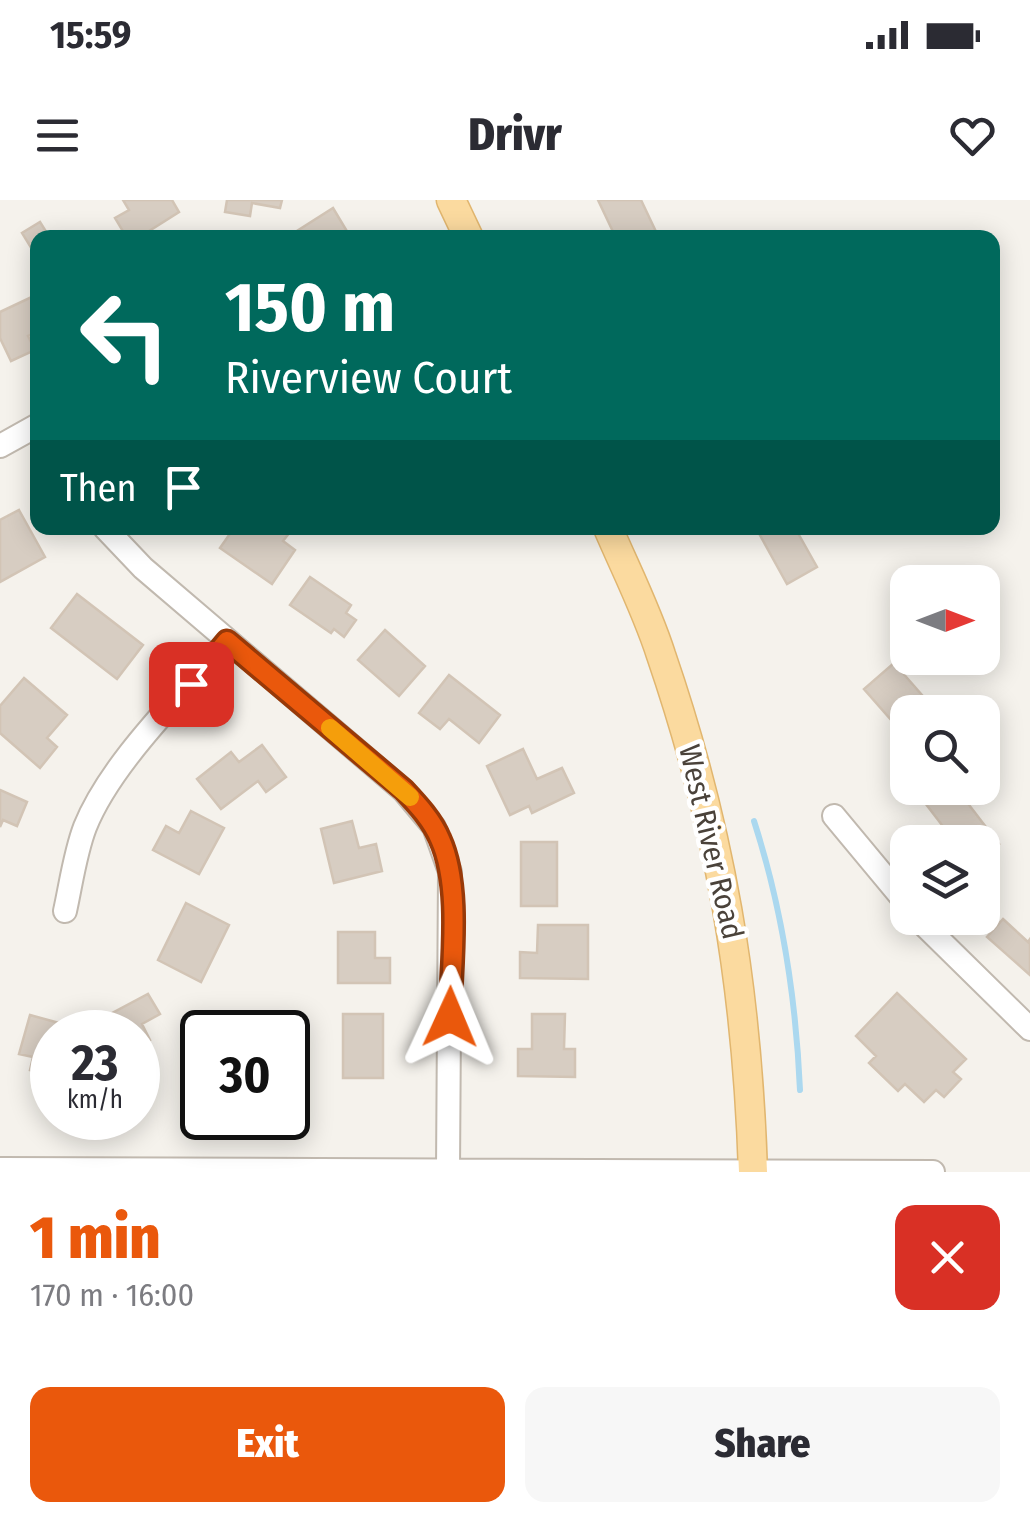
<!DOCTYPE html>
<meta charset="utf-8">
<style>
body{margin:0;font-family:"Fira Sans Condensed",sans-serif;background:#f7f7f7;color:#2b2b33;height:100vh;display:flex;flex-direction:column;font-size:38px;white-space:nowrap}
*{box-sizing:border-box;margin:0}
p{font-size:32px;color:#7c7c81}
.icon{flex:none;width:55px;height:55px;fill:none;stroke:currentColor;stroke-width:2;stroke-linecap:round;stroke-linejoin:round}
.map{position:relative;height:972px;overflow:hidden}
.details{display:flex;flex-direction:column;background:#fff;flex:1}
.details>*{flex:none}
.guide{position:absolute;left:30px;top:30px;width:970px;height:305px;border-radius:20px;box-shadow:0 5px 25px #0003;background:#00695c;color:#fff;overflow:hidden}
.needle{width:65px;rotate:90deg}
.controls{position:absolute;left:890px;top:365px;display:grid;gap:20px}
.controls a{display:grid;place-items:center;width:110px;height:110px;border-radius:20px;background:#fff;box-shadow:0 5px 25px #0003;font-size:50px}
.speed{position:absolute;left:30px;top:810px;display:flex;gap:20px;font-size:50px;font-weight:700;text-align:center}
.speed>*{display:grid;place-content:center;width:130px;height:130px;border-radius:50%;background:#fff;box-shadow:0 5px 25px #0003;line-height:1}
.speed small{font-size:25px;font-weight:400}
.speed .limit{border:5px solid #111;border-radius:15px;background:#fff;color:#111}
.pin{position:absolute;display:grid;place-items:center;width:85px;height:85px;color:#fff;margin:-42px;border-radius:20px;box-shadow:0 5px 15px #0006}
.me{position:absolute;width:110px;margin:-55px;rotate:1deg;stroke-linejoin:round;filter:drop-shadow(0 0 8px #0008)}
.turn{display:flex;align-items:center;gap:35px;height:210px;padding:0 30px;font-size:45px}
.turn .icon{width:130px;height:130px;stroke-width:2.5}
.turn b{display:block;font-size:70px;line-height:85px}
.then{display:flex;align-items:center;height:95px;padding:0 30px;background:#0003;gap:20px;font-size:38px}
.round{display:grid;place-items:center;flex:none;width:105px;height:105px;border-radius:20px;background:#f7f7f7}
.headline{display:flex;align-items:center;justify-content:space-between;height:170px;padding:0 30px}
h1{font-size:60px;font-weight:800;line-height:75px;color:#ea580c}
.primary-button{display:flex;gap:20px;margin-top:auto;padding:20px 30px}
.primary-button a{flex:1;height:115px;border-radius:20px;background:#ea580c;color:#fff;font-size:40px;font-weight:800;line-height:115px;text-align:center}
.primary-button a+a{background:#f7f7f7;color:#2b2b33}
.status{display:flex;justify-content:space-between;align-items:center;height:70px;padding:0 50px;background:#fff;direction:ltr}
.status svg{height:28px;fill:currentColor}
header{display:flex;justify-content:space-between;align-items:center;height:130px;padding:0 30px;background:#fff;font-size:45px;font-weight:800}
.map>svg:first-child{display:block}
.lines{fill:none;stroke-linecap:round;stroke-linejoin:round}
.stream{stroke:#abd8ef;stroke-width:6}
.building{fill:#d7cdc2;stroke:#d2c4b5;stroke-width:2.5}
.minor-casing{stroke:#c1b9af;stroke-width:26}
.major-casing{stroke:#e1b66f;stroke-width:31}
.minor{stroke:#fff;stroke-width:22}
.major{stroke:#fbda9f;stroke-width:28}
.route-casing{stroke:#983908;stroke-width:25}
.route{stroke:#ea580c;stroke-width:18}
.slow{stroke:#f59e0b;stroke-width:18}
.labels{text-anchor:middle;dominant-baseline:central;stroke-width:9;stroke-linejoin:round;paint-order:stroke}
.street-label{font-size:30px;fill:#4a423a;stroke:#fff}
</style>
<div class="status"><b>15:59</b><svg viewBox="0 0 49 12"><path d="M0 12V9h3v3zM5 12V6h3v6zM10 12V3h3v9zM15 12V0h3v12zM26 1h20v11H26zM47 4h2v5h-2z"/></svg></div>
<header><svg class="icon" aria-label="menu" viewBox="0 0 24 24"><path d="M4 6h16M4 12h16M4 18h16"/></svg>Drivr<svg class="icon" aria-label="heart" viewBox="0 0 24 24"><path d="M12 20l-8-8c-3-5 5-10 8-4 3-6 11-1 8 4z"/></svg></header>
<div class="map">
<svg width="1030" height="972" viewBox="0 0 1030 972">
<rect width="100%" height="100%" fill="#f5f2ec"/>
<g class="lines">
<!-- stream -->
<path class="stream" d="M754 621C782 708 796 799 800 890"/>
</g>
<!-- building -->
<path class="building" d="M123 0H172L179 12 138 38H127L115 18 129 10Z
M227 0H282L280 8 252 3 250 16 225 12Z
M598 0H641L659 38H616Z
M333 8 351 38H301L297 31Z
M40 22 50 38H38V59L22 33Z
M38 94V132L28 136 35 150 11 161 0 138V112Z
M19 310 45 357 0 382V320Z
M234 328H265L272 332 275 328H284L290 332 283 341 295 350 272 384 220 348Z
M756 328H795L817 367 787 384Z
M310 377 351 405 346 413 356 420 344 437 334 429 331 433 290 405Z
M77 394 143 445 117 479 51 428Z
M385 430 425 466 399 496 358 460Z
M894 463 936 511 908 512 906 537 864 489Z
M449 475 500 515 479 543 449 519 440 529 419 513Z
M24 478 67 515 47 538 57 547 40 568 0 533V506Z
M262 545 286 577 266 592 258 581 221 609 197 579 231 552 239 562Z
M523 549 537 579 562 568 574 593 532 613 529 606 510 615 487 566Z
M937 588H956L999 644 982 656V642H955L922 599Z
M0 590 27 602 17 626 3 620 0 627Z
M191 611 224 628 199 674 153 650 166 626 179 633Z
M352 621 359 648 376 644 382 671 334 683 321 629Z
M521 642H557V706H521Z
M186 703 229 725 201 782 158 760Z
M1003 719 1028 742 1030 739V775L987 737Z
M538 725H588V779L520 778V752L537 753Z
M338 732H375V758H390V783H338Z
M897 793 966 859 953 872 961 879 944 897 936 890 924 902 905 884 898 891 869 863 876 856 856 836Z
M148 794 160 814 142 824 150 840 138 847V832H105L99 820Z
M343 814H383V878H343Z
M532 814H565L564 849H575V877L518 876V849H532Z
M30 815 70 826 69 832H52V876L30 870 33 857 19 854Z"/>
<g class="lines">
<defs>
<path id="minor" d="M0 246 38 225
M105 328 143 368 403 590 434 627 450 672 448 971
M834 616 908 705
M65 711C71 684 75 653 85 627 111 562 182 495 227 441
M917 718 1030 829
M0 969 933 972"/>
<path id="major" d="M451 0 469 38
M608 328C626 370 647 411 661 455 721 630 747 787 753 972"/>
</defs>
<!-- minor casing -->
<use href="#minor" class="minor-casing"/>
<!-- major casing -->
<use href="#major" class="major-casing"/>
<!-- minor -->
<use href="#minor" class="minor"/>
<!-- major -->
<use href="#major" class="major"/>
</g>
<g class="lines">
<defs>
<path id="route" d="M191 484 227 441 404 590C418 605 432 620 440 639 462 687 451 765 450 817"/>
</defs>
<!-- route casing -->
<use href="#route" class="route-casing"/>
<!-- route -->
<use href="#route" class="route"/>
<!-- slow -->
<path class="slow" d="M330 528 410 597"/>
</g>
<g class="labels">
<!-- street labels -->
<g class="street-label">
<text transform="translate(711 642) rotate(77)">West River Road</text>
</g>
</g>
</svg>
<div class="controls">
<a><svg class="needle" viewBox="-14 -14 28 28"><path d="M0-13l5 13h-10z" fill="#e53935"/><path d="M0 13l5-13h-10z" fill="#7c7c81"/></svg></a>
<a><svg class="icon" aria-label="search" viewBox="0 0 24 24"><circle cx="10" cy="10" r="6"/><path d="M15 15l6 6"/></svg></a>
<a><svg class="icon" aria-label="layers" viewBox="0 0 24 24"><path d="M12 4l9 5-9 5-9-5zM3 14l9 5 9-5"/></svg></a>
</div>
<div class="speed"><div>23<small>km/h</small></div><div class="limit">30</div></div>
<div class="pin" style="left:191px;top:484px;background:#d93025"><svg class="icon" aria-label="arrive" viewBox="0 0 24 24"><path d="M6 21V4h12l-3 4 3 4H6"/></svg></div>
<svg class="me" style="left:450px;top:817px" viewBox="-20 -20 40 40"><path d="M0-17L14 15 0 8-14 15z" fill="#ea580c" stroke="#fff" stroke-width="4"/></svg>
<div class="guide">
<div class="turn"><svg class="icon" aria-label="left" viewBox="0 0 24 24"><path d="M17 20v-9H6M10 6l-5 5 5 5"/></svg><div><b>150 m</b>Riverview Court</div></div>
<div class="then">Then<svg class="icon" aria-label="arrive" viewBox="0 0 24 24"><path d="M6 21V4h12l-3 4 3 4H6"/></svg></div>
</div>
</div>
<section class="details">
<div class="headline"><div><h1>1 min</h1><p>170 m · 16:00</p></div><a class="round" style="background:#d93025;color:#fff"><svg class="icon" aria-label="close" viewBox="0 0 24 24"><path d="M6 6l12 12M18 6L6 18"/></svg></a></div>
<div class="primary-button"><a>Exit</a><a>Share</a></div>
</section>
